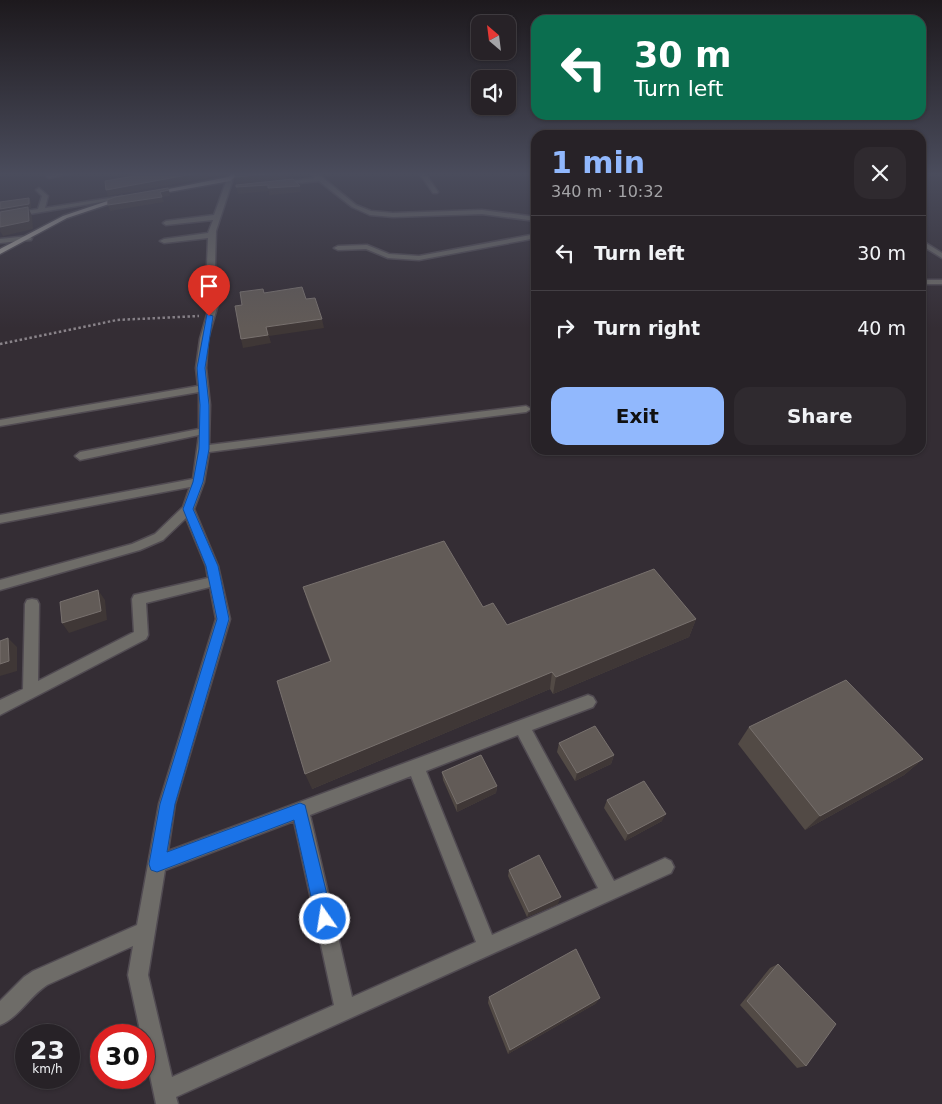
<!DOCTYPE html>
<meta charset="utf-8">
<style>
body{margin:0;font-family:"DejaVu Sans",sans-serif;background:#2f2a2f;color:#f1f3f6;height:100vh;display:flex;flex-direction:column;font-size:19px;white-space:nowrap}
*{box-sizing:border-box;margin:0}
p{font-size:16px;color:#a4a4a7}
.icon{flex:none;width:28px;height:28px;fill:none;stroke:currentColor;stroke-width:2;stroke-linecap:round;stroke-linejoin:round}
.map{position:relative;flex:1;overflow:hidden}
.panel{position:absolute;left:531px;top:130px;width:395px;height:325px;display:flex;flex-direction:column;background:#272227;border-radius:15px;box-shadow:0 1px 4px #0004,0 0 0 1px #433f44}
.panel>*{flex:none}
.top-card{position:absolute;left:531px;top:15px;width:395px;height:105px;border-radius:15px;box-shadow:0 1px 4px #0004,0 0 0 1px #433f44;background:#0b6e4f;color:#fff;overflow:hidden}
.needle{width:32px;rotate:332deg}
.buttons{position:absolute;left:471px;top:15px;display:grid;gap:10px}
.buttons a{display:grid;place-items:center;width:45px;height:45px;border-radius:10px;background:#272227;box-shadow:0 1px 4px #0004,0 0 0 1px #433f44;font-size:25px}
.speed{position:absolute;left:15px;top:1024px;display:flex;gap:10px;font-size:25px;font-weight:700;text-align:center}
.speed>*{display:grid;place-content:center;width:65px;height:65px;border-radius:50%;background:#272227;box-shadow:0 1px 4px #0004,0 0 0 1px #433f44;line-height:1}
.speed small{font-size:12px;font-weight:400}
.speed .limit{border:8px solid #d22;background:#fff;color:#111}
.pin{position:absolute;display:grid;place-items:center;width:42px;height:42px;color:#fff;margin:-51px -21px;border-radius:50% 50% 50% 0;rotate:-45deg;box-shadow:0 0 5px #0007}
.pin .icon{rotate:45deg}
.me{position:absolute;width:55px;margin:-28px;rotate:347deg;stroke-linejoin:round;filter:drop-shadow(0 0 4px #0008)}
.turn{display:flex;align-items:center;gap:18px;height:105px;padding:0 20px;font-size:22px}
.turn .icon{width:65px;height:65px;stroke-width:2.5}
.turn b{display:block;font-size:35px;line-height:42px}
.round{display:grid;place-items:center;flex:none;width:52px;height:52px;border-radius:15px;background:#2f2a2f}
.head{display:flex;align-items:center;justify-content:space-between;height:85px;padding:0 20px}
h1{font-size:30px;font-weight:800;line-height:38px;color:#91b8fd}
.button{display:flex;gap:10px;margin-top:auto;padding:10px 20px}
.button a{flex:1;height:58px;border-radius:15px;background:#91b8fd;color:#111;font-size:20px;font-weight:800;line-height:58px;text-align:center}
.button a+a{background:#2f2a2f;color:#f1f3f6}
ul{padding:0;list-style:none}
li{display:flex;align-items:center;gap:15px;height:75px;padding:0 20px;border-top:1px solid #433f44}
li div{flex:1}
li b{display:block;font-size:19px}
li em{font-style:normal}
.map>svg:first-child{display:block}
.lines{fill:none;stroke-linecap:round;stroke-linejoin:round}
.minor-casing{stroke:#514b52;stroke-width:3}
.major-casing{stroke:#514b52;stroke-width:3}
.path{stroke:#898389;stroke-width:2.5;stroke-dasharray:2.5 2.5;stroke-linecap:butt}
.minor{fill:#6e6c68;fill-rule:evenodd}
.major{fill:#aba79f;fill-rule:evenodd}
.wall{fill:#524a45}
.shaded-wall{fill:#3f3736}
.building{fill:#625b57;stroke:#78716e}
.route{fill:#1a73e8;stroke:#114b97}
</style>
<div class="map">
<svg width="942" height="1104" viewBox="0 0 942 1104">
<rect width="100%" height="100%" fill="#342d34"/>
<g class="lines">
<defs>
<path id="minor" d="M54 173H71L49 178 46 176Z
M310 173H317L356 205 371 211 393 213 482 210 536 217V221L482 214 393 217 370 215 352 207 319 181 278 185 275 183 315 178Z
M419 173H425L438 192 437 193H433Z
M230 177 233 179 216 231 215 265 220 297 208 339 206 368 210 405 209 445 526 406 531 409 526 412 209 452 204 482 194 509 218 566 230 619 175 804 168 851 588 695 593 697 596 702 593 707 532 730 614 881 665 858 671 861 674 867 671 873 176 1097 178 1104H156L144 1047V1035H141L128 975 133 946 47 985C30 996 18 1018 0 1025V1001L24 977 33 971 137 925 159 804 216 619 210 587 146 603 148 635 146 639 0 715V700L23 689 25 604 27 600 32 599 37 600 39 604 38 681 134 632 132 599 134 595 208 578 206 566 186 518 163 540 140 550 0 590V580L132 544 155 534 183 507 190 487 0 523V515L193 479 199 435 80 460 75 456 80 452 199 429V392L0 426V420L198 386 196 368 200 339 212 297 207 265 208 238 164 243 160 241 164 239 208 233 213 220 166 225 163 223 166 221 214 215 227 179ZM518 735 598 888 492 935 426 771ZM411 776 476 942 352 997 310 815ZM294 821 334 1005 172 1077 148 975 165 870Z
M39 188 48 196 45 208 116 197 119 199 0 219V215L38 209 42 196 36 190Z
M536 234V238L419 260 388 258 366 249 338 250 334 248 338 246 367 245 389 254 419 256Z
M28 236 32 238 31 240 0 243V239Z
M921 240 942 253V258L921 245Z
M921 280H942V284H921Z"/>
<path id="major" d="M232 173H239L230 181 152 195 149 193 228 177Z
M122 196 125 198 124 199 67 218 0 254V249L63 216Z"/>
</defs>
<!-- minor casing -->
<use href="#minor" class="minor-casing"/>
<!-- major casing -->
<use href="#major" class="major-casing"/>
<!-- path -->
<path class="path" d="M0 344 117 320 199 316"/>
<!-- minor -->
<use href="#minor" class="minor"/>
<!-- major -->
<use href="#major" class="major"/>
</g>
<!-- wall -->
<path class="wall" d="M303 587 483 607 507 625 696 619 689 637 553 694 550 689 312 789 330 661 309 606Z
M749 727 923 759 904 775 805 830 738 744Z
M559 743 614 755 611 764 575 781 557 752Z
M442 772 497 786 496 793 457 812 443 780Z
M607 800 662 821 625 841 604 808Z
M509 870 558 904 527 917 508 876Z
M778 964 806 1066 797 1068 740 1005 770 968Z
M489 997 600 998 595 1004 508 1054 488 1003Z"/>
<!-- shaded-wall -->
<path class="shaded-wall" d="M198 173H229L228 174 108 196 106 190Z
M279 173H286L287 179 236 184 235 177Z
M268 185 300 186 301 192 269 195V191L238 194 236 187Z
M169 190 170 196 162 197 164 202 110 211 108 205 160 192Z
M29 198 31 202V208L29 209 32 216 33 229 3 236 0 231 2 213 0 209Z
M322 319 324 328 269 336 271 343 243 348 241 339 266 327Z
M98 590 105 600 107 620 69 633 62 623Z
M696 619 689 637 553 694 556 677Z
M8 638 17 647V671L0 676V664Z
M552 672 550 689 312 789 305 774Z
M614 755 611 764 575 781 577 773Z
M923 759 904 775 805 830 820 816Z
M497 786 496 793 457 812V804Z
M666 814 662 821 625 841 628 834Z
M561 897 558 904 527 917 529 912Z
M600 998 595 1004 508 1054 510 1050Z"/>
<!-- building -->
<path class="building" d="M134 173H198L106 190 105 181 134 176Z
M234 173H279L235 177Z
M293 179 300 186 268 188V185L236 187V185Z
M168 188 169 190 160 192 162 197 108 205 107 200 115 197Z
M29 198V204L0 209V202Z
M28 207 29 221 0 227V212Z
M302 287 306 299 315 298 322 319 266 327 268 335 241 339 235 306 242 305 240 292 263 289 264 293Z
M444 541 483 607 493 603 507 625 654 569 696 619 556 677 552 672 305 774 277 681 331 661 303 587Z
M98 590 101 611 62 623 60 602Z
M8 638 9 661 0 664V641Z
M846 680 923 759 820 816 749 727Z
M595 726 614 755 577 773 559 743Z
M481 755 497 786 457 804 442 772Z
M644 781 666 814 628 834 607 800Z
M539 855 561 897 529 912 509 870Z
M576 949 600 998 510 1050 489 997Z
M778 964 836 1024 806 1066 747 1001Z"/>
<!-- sky -->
<linearGradient id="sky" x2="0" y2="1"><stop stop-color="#1d191d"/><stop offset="0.53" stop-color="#4a4c5c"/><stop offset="1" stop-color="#4a4c5c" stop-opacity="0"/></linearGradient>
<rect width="942" height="328" fill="url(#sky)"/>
<!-- route -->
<path class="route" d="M207 314 213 316 205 368 209 405V449L203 482 193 509 218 566 229 619 175 804 167 852 300 803 305 805 333 919 331 925 325 928 319 925 316 919 294 820 157 872 151 870 149 864 160 804 217 619 206 566 183 509 193 482 199 449 200 405 197 368Z"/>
</svg>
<div class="buttons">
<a><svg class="needle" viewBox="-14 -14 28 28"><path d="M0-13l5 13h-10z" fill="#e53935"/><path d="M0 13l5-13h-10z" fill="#a4a4a7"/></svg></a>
<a><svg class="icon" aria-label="sound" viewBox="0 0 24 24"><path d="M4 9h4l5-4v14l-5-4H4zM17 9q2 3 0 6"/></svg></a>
</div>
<div class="speed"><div>23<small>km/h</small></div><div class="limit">30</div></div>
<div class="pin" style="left:209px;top:316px;background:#d93025"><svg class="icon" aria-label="arrive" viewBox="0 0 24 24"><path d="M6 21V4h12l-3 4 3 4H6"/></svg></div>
<svg class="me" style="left:325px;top:919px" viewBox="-20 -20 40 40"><circle r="17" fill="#1a73e8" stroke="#fff" stroke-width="3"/><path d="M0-11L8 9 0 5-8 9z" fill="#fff"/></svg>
<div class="top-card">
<div class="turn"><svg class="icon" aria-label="left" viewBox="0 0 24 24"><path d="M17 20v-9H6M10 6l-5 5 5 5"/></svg><div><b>30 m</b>Turn left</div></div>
</div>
<section class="panel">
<div class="head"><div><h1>1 min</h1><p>340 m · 10:32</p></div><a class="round"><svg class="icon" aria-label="close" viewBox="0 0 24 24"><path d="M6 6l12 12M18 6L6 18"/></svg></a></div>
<ul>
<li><svg class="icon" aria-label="left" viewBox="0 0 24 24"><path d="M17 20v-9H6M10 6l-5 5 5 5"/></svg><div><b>Turn left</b></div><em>30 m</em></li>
<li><svg class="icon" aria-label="right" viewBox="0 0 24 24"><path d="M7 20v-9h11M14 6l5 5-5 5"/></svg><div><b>Turn right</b></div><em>40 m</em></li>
</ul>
<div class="button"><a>Exit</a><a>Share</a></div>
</section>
</div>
